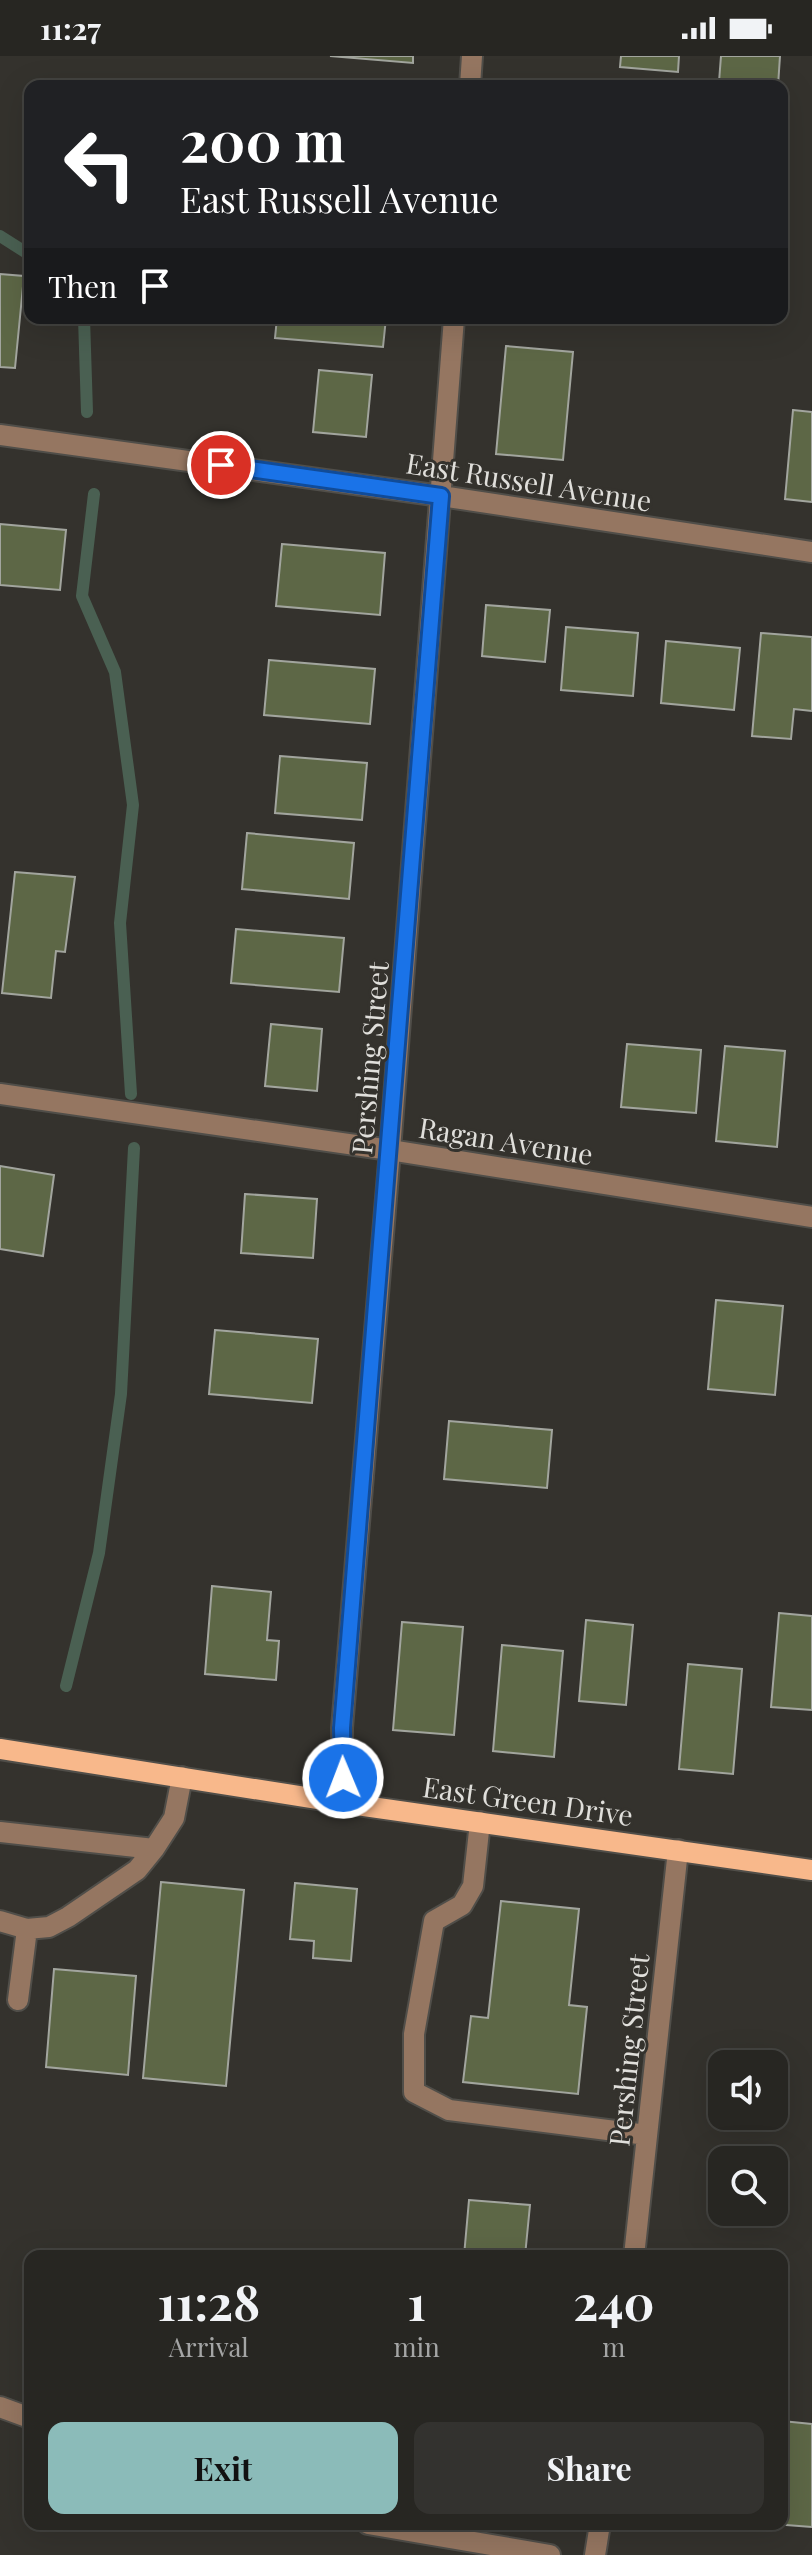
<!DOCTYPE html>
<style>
body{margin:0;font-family:"Playfair Display",serif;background:#33322f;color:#f1f3f6;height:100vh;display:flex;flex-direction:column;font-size:30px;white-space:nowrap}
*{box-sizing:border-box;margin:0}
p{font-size:26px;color:#a4a5a5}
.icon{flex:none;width:44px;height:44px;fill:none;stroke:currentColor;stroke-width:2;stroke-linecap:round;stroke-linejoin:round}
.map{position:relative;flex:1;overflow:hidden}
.drawer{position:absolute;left:24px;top:2194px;width:764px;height:280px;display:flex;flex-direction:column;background:#272622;border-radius:16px;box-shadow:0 8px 32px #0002,0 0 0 2px #434340}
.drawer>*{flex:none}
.top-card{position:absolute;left:24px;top:24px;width:764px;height:244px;border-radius:16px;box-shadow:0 8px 32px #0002,0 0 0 2px #434340;background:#202124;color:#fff;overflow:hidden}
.fabs{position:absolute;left:708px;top:1994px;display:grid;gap:16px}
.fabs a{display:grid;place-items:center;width:80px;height:80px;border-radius:16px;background:#272622;box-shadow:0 8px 32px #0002,0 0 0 2px #434340;font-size:40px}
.pin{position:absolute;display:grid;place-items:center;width:68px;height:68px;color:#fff;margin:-34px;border:4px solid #fff;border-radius:50%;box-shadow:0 2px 8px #0007}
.me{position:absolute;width:88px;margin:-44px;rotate:359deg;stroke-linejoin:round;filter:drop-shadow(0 0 6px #0008)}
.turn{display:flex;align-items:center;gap:28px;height:168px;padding:0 24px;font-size:36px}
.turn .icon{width:104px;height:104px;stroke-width:2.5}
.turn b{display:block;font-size:56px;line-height:68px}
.then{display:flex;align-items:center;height:76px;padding:0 24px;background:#0003;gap:16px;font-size:30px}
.eta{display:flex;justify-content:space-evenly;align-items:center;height:136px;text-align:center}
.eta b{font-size:48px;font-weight:700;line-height:56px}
.primary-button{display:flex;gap:16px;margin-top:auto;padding:16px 24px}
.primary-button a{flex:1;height:92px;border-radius:16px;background:#8bbbb9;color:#111;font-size:32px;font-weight:700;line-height:92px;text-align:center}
.primary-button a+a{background:#33322f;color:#f1f3f6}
.status{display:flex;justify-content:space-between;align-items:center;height:56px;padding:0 40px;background:#272622;direction:ltr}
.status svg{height:22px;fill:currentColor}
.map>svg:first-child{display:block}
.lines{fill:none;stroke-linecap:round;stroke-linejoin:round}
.stream{stroke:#4a6052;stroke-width:12}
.building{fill:#5d6746;stroke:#a2a59e;stroke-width:2}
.minor-casing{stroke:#504e49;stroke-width:24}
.major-casing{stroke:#504e49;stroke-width:24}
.minor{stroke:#957661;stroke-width:20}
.major{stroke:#f8b88b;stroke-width:20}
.route-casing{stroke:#114b97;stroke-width:20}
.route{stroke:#1a73e8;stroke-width:14}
.labels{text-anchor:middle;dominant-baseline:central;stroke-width:6;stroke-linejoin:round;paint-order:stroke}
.street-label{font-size:28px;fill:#e0dfdb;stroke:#34322d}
</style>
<div class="status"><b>11:27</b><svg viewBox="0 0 49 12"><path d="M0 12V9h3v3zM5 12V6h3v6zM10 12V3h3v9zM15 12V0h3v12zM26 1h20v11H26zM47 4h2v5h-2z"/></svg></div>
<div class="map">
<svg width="812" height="2499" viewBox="0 0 812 2499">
<rect width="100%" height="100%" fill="#34322d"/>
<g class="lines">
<!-- stream -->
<path class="stream" d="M0 180 30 199
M84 262 87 356
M94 438 82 540 115 616 133 749 120 867 131 1038
M66 1630 99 1497 121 1338 134 1092"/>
</g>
<!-- building -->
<path class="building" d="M330 0H413V7Z
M621 0H679L678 16 620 11Z
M721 0H780L778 30 719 26Z
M0 218 24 220 15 312 0 311Z
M277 262H386L383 291 275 282Z
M506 290 573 296 563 404 496 398Z
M319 314 372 319 366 381 313 376Z
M793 354 812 356V446L785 443Z
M0 468 66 474 60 534 0 529Z
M282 488 385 497 380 559 276 550Z
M486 549 550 554 545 606 482 600Z
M566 571 638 577 633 640 561 634Z
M761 577 812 581V655L794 653 791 683 752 680Z
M666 585 740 592 734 654 661 647Z
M269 604 375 613 370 668 264 659Z
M280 700 367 707 362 764 275 757Z
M247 777 354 787 349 843 242 833Z
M15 816 75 821 65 896 56 895 51 942 2 937Z
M236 873 344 882 339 936 231 927Z
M271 968 322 973 317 1035 265 1030Z
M627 988 701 994 696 1057 621 1051Z
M725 990 785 995 777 1091 716 1085Z
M0 1110 54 1119 43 1200 0 1193Z
M245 1138 317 1143 313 1202 241 1197Z
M716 1244 783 1250 775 1339 708 1333Z
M215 1274 318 1283 312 1347 209 1338Z
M449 1365 552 1374 547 1432 444 1423Z
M212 1530 271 1536 267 1584 279 1585 276 1624 205 1618Z
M779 1557 812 1560V1654L771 1651Z
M586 1564 633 1569 626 1649 579 1645Z
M402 1566 463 1571 454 1679 393 1674Z
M502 1589 563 1595 554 1701 493 1695Z
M688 1608 742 1613 733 1718 679 1713Z
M161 1826 244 1834 226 2030 143 2022Z
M295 1827 357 1833 351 1905 313 1902 314 1885 290 1883Z
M501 1845 579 1853 569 1949 587 1951 578 2038 463 2026 471 1960 488 1962Z
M54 1913 136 1920 128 2019 46 2011Z
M469 2144 530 2149 525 2200H464Z
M782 2365 812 2368V2471L773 2468H782Z"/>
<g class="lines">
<defs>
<path id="minor" d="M470 30 472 0
M0 379 441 440 812 496
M0 1038 390 1094 812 1161
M343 1747 342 1672 390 1094 454 262
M480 1766 473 1830 462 1849 434 1865 414 1978V2036L449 2054 647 2079
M0 1776 154 1793
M0 1865 27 1873 49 1871 68 1861 137 1814 154 1793 174 1762 182 1721
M18 1944 27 1873
M634 2200 678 1794
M0 2351 30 2362
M368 2468 550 2499
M595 2499 600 2468"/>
<path id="major" d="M0 1693 343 1747 812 1814"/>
</defs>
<!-- minor casing -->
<use href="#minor" class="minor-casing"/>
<!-- major casing -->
<use href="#major" class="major-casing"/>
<!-- minor -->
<use href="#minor" class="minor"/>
<!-- major -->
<use href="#major" class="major"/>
</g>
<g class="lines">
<defs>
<path id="route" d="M221 409 441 440 342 1672 343 1722"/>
</defs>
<!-- route casing -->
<use href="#route" class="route-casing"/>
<!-- route -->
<use href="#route" class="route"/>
</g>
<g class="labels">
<!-- street labels -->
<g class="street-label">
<text transform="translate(529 425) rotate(9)">East Russell Avenue</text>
<text transform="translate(369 1002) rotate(-85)">Pershing Street</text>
<text transform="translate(506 1084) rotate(9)">Ragan Avenue</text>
<text transform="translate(528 1744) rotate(8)">East Green Drive</text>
<text transform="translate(628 1994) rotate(-84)">Pershing Street</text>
</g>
</g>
</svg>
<div class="fabs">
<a><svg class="icon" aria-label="sound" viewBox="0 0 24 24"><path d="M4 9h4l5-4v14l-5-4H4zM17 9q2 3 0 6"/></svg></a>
<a><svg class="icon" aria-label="search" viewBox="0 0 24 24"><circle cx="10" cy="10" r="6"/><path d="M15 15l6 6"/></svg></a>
</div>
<div class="pin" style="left:221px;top:409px;background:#d93025"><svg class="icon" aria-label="arrive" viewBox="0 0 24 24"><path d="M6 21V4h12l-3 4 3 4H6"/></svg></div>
<svg class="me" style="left:343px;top:1722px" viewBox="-20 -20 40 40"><circle r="17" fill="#1a73e8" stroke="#fff" stroke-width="3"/><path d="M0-11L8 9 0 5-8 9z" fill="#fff"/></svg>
<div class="top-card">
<div class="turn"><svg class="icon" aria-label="left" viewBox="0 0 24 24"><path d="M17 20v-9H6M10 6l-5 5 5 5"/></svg><div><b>200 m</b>East Russell Avenue</div></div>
<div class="then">Then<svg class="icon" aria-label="arrive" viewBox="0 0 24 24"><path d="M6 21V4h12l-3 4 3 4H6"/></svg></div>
</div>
<section class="drawer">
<div class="eta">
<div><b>11:28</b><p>Arrival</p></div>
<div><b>1</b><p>min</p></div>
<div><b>240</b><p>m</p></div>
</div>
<div class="primary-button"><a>Exit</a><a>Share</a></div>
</section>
</div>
